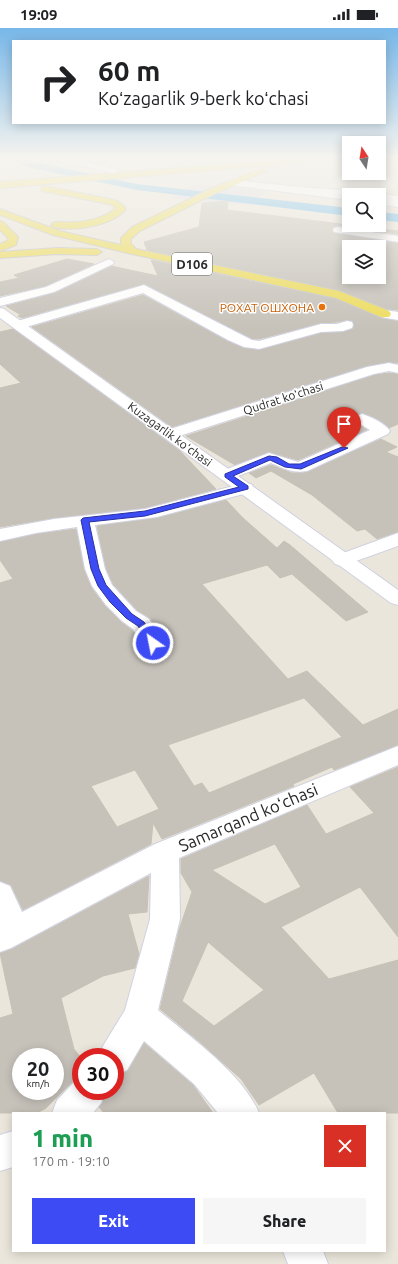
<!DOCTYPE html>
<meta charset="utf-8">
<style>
body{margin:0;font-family:Ubuntu,sans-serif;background:#f6f6f6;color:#202124;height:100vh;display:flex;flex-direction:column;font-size:15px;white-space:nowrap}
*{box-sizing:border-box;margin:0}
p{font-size:13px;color:#757577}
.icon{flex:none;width:22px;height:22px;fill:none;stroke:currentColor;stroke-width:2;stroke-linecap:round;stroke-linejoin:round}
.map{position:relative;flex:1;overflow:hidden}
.sheet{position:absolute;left:12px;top:1084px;width:374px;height:140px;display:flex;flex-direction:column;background:#fff;border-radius:0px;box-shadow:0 2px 10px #0003}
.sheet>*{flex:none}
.banner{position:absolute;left:12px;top:12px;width:374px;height:84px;border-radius:0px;box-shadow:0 2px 10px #0003;background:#fff;color:#202124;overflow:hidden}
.needle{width:26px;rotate:348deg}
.tools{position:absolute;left:342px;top:108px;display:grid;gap:8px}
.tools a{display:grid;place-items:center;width:44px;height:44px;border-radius:0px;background:#fff;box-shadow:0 2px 10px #0003;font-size:20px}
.speed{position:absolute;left:12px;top:1020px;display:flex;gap:8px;font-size:20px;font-weight:700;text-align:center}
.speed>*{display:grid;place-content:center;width:52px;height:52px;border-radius:50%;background:#fff;box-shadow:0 2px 10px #0003;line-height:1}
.speed small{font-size:10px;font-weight:400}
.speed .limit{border:6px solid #d22;background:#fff;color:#111}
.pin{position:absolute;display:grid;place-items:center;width:34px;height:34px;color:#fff;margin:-41px -17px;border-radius:50% 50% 50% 0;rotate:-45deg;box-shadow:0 0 4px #0007}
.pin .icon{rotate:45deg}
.me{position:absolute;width:44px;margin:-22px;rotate:327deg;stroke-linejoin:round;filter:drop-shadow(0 0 3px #0008)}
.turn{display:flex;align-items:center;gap:14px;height:84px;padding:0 20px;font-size:18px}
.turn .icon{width:52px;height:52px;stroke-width:2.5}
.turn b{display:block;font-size:28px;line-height:34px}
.round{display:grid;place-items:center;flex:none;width:42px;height:42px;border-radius:0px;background:#f6f6f6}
.summary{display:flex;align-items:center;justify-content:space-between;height:68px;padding:0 20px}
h1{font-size:24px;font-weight:800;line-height:30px;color:#1e9e55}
.action{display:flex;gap:8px;margin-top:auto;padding:8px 20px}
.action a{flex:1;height:46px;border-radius:0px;background:#3d4bf5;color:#fff;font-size:16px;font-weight:800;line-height:46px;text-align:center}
.action a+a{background:#f6f6f6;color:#202124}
.status{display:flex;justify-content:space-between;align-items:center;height:28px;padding:0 20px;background:#fff;direction:ltr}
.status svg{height:11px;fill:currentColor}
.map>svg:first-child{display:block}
.industrial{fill:#dedbe3}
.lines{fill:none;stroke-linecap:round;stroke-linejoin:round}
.canal{fill:#6fbceb;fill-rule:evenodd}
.building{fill:#c6c2ba;stroke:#c6c2b5;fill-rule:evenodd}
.street-casing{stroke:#d0d1e1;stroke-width:2}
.secondary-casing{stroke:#d0d1e1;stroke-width:2}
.primary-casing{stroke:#c7c7c7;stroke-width:2}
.street{fill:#fff;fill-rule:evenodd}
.secondary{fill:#fff;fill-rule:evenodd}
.primary{fill:#eddc5e;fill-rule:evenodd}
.route{fill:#3d4bf5;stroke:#28319f}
.food-dot{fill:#e8710a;stroke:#fff;stroke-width:1.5}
.labels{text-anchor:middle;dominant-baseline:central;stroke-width:3;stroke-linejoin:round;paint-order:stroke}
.far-food-label{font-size:12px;fill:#c56008;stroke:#fff;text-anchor:end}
.far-street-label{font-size:12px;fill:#292929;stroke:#fff}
.shield{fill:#fff;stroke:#696969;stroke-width:1}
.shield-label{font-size:13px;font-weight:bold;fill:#292929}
.near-street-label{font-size:17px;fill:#292929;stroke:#fff}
</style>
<div class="status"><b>19:09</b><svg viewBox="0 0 49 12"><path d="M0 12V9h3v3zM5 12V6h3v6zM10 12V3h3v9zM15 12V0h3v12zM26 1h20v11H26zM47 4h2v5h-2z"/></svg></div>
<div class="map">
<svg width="398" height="1236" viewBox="0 0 398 1236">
<rect width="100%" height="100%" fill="#ebe6db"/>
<!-- industrial -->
<path class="industrial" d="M195 156 267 163 248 177 170 170Z"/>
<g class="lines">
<!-- canal -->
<path class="canal" d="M5 129H18L35 134 137 156 349 180V188L137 162 32 140 6 131Z
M379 184 398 186V194L379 192Z"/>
</g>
<!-- building -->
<path class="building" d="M228 173 227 182 398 203V206L338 198 334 199 332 201 334 205 398 215V282L388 281 339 262 147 222 144 214 199 199 202 175ZM349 219H379V249H349Z
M67 231 94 236 46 258 0 268V254L19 250 14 247Z
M151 232 336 271 380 290 398 293V335L389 334 367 338 172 399 32 299 143 267 227 313 244 320 259 322 321 305 343 304 353 300V294L347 292 337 294 321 295 259 311H252L144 256 22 290 18 288 21 287 6 278 55 265 111 238 158 248Z
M13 301 180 423 216 461 145 480 54 490 0 499V360L21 355 0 336V304Z
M389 345 398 346V396L389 400 378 391 361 385 356 387 352 391 367 402 298 432 268 424 235 437 186 408 374 347Z
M381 411 397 419 386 424 398 429V504L377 511 365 501 357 503 312 467 271 443 256 450 249 445 271 437 292 445 307 444Z
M226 472 243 490 277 520 284 513 290 517 368 584 346 593 292 546 280 550 267 537 202 556 288 651 307 643 363 697 398 681V717L334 742 332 739 293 756 294 758 162 811 153 795 151 816 23 882 11 857 0 853V555L13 551 0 532V514L36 506 76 501 84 541 91 559 105 578 121 594 132 602 144 621 153 623 162 621 165 614 150 590 137 582 113 556 106 541 97 498 157 490ZM304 670 342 709 209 765 202 755 194 758 168 717ZM135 742 159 781 117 799 91 758Z
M398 739V909L360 859 281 899 329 951 398 932V1085H338L314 1045 259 1077 241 1051 201 1015 160 981 179 902 192 864 181 845V831L307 777 326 806 374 785 350 759ZM275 816 301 859 265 876 212 842ZM208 914 264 962 214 998 182 973Z
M149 848 147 884 128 886 139 926 135 940 103 948 61 970 74 1021 81 1030V1048L76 1050 46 1080 37 1085H0V990L13 986 0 925 12 921ZM21 1029H55V1063H21Z
M144 1015 193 1057 213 1085H104L99 1079 107 1063H115V1048L128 1043Z"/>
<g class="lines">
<defs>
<path id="street" d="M301 159 368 164 372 167H349V168L298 164 297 162Z
M379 165 398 168V174L379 171V167H375Z
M338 199 398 208V214L334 204 333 202 334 200Z
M109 231 114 234 113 236 54 264 0 278V270L46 259Z
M144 257 252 312 259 313 321 296H337L347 293 352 294 353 297 352 300 343 303 321 304 259 321 244 319 228 312 143 265 19 301 14 300 13 297 14 294Z
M389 335 398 337V345L389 343 374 346 176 409 170 411 164 409 162 406 164 403 367 339Z
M362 386C371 389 385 395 390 403L388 406 307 443C293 446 283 440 271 435L228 452 222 451 219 447 222 443 269 425 298 434 370 402 357 394 354 391 357 388Z
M245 455 251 456 254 460 251 464 157 489 95 497 105 541 112 557 136 583 149 591 164 615 161 620 153 622 145 620 133 601 122 593 106 577 92 558 85 541 77 499 36 505 0 513V501L54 491 145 481Z
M398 505V518L342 538 335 536 332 532 335 528Z
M398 718V737L179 830 180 891 158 982C190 1009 243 1046 259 1085H218L194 1056 144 1013 127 1042 115 1047V1029H98L103 1018 125 982 150 891 151 845 11 920 0 924V854L10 858 22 884 155 816Z
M81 1049V1063H106L101 1075 93 1085H52L57 1072 77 1051Z
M13 1103V1139L0 1143V1107Z
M283 1223H323L328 1236H288Z"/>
<path id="secondary" d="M53 129H65L117 141 118 143 114 145 54 131Z
M233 152 301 159 352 167H349V172L230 157 229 155 230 153Z
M379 170 398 173V179L379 176Z
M0 280 4 281 398 562V577L391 575 0 290Z
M385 282 398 284V292L381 289 379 286 381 283Z"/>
<path id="primary" d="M313 129H334L330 131 277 137 0 160V154Z
M260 141H263L267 143 216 165 140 203 131 211V216L136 221 339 263 389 283 391 286 389 289H381L336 270 132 226 53 207 0 187V181L60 203 121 217V210L132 199 210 161Z
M45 158 115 172 122 176 126 181C112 198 73 204 53 199L51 197 53 195 56 194C77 195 99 194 116 180L109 176 42 163 41 161 42 159Z
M0 193 3 194 18 209 16 217 0 223V216L7 213 8 210 0 202Z
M57 220 97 221 102 224 97 227 57 226 0 230V224Z"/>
</defs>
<!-- street casing -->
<use href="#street" class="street-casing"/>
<!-- secondary casing -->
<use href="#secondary" class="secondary-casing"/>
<!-- primary casing -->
<use href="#primary" class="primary-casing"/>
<!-- street -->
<use href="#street" class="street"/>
<!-- secondary -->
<use href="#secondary" class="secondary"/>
<!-- primary -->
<use href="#primary" class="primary"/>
</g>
<!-- sky -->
<linearGradient id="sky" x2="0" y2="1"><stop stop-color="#77b7e9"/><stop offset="0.43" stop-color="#f6f4ef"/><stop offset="1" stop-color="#f6f4ef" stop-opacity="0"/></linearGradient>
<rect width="398" height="302" fill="url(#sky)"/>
<!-- route -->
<path class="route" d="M342 419 348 420 301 441 285 439 270 432 233 448 248 458V461L145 488 89 494 99 541 106 557 132 586 144 594 158 615 157 617H150L138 598 126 590 110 574 98 558 91 541 81 492 83 490 145 483 239 459 225 449V446L269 428 277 429 289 436H300Z"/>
<!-- markers -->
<circle class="food-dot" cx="322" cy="279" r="4"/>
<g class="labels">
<!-- far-food labels -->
<g class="far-food-label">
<text x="314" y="279">РОХАТ ОШХОНА</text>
</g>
<!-- far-street labels -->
<g class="far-street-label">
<text transform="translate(283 370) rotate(-18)">Qudrat koʻchasi</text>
<text transform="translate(170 406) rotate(36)">Kuzagarlik koʻchasi</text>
</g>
<!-- shield labels -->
<rect class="shield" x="172" y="225" width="40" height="22" rx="3"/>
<g class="shield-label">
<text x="192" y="236">D106</text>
</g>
<!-- near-street labels -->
<g class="near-street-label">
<text transform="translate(248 789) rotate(-23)">Samarqand koʻchasi</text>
</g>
</g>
</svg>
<div class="tools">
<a><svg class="needle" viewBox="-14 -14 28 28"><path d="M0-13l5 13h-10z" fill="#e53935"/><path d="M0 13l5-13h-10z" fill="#757577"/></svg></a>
<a><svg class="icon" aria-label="search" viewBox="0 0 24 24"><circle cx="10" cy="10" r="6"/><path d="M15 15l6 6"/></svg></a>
<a><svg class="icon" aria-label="layers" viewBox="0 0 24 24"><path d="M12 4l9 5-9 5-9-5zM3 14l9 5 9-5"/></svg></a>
</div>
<div class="speed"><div>20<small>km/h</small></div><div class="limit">30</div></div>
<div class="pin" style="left:344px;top:420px;background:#d93025"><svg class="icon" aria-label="arrive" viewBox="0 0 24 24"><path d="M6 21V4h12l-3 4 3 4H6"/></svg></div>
<svg class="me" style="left:153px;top:615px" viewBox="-20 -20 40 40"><circle r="17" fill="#3d4bf5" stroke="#fff" stroke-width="3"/><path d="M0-11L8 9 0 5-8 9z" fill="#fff"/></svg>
<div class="banner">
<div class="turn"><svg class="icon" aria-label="right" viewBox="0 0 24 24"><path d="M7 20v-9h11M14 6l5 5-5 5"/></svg><div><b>60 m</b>Koʻzagarlik 9-berk koʻchasi</div></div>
</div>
<section class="sheet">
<div class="summary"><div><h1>1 min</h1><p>170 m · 19:10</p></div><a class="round" style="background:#d93025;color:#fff"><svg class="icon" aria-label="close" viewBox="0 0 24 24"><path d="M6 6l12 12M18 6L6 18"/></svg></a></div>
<div class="action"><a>Exit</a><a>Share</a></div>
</section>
</div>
